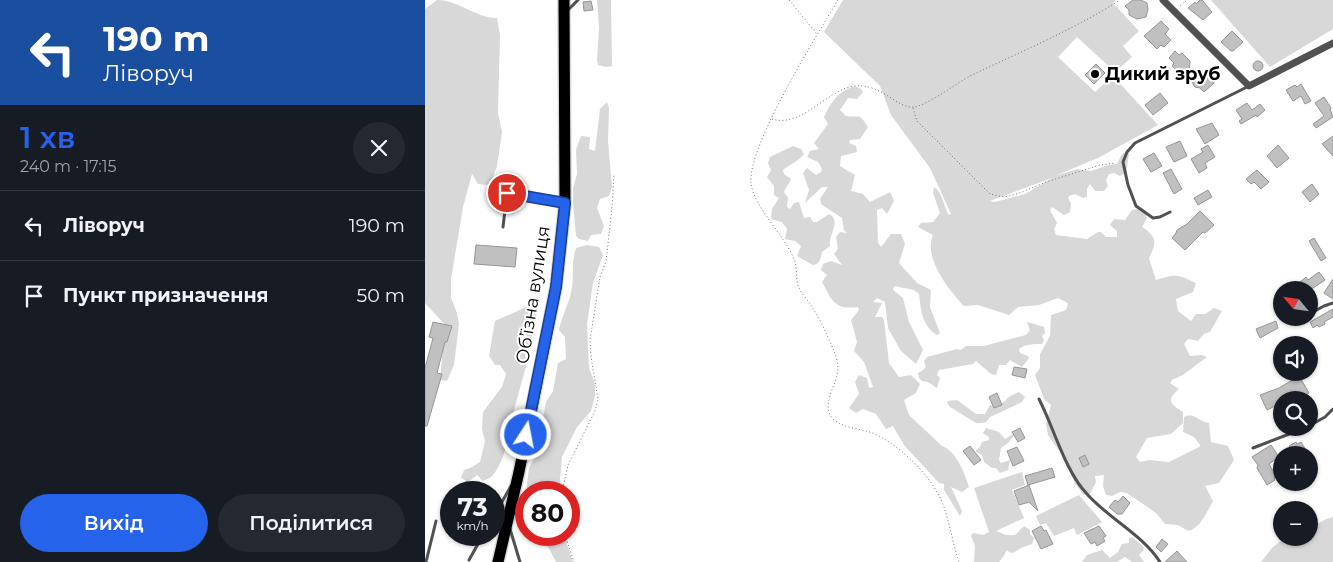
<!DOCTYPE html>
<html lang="uk">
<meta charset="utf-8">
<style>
body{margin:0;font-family:Montserrat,sans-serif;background:#242831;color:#f1f3f6;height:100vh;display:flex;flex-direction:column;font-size:19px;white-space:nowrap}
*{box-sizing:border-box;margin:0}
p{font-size:16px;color:#9ea1a6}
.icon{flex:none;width:28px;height:28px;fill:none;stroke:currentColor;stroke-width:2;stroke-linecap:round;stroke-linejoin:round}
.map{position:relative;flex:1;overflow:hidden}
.side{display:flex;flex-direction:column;background:#171b24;width:425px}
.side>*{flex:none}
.top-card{background:#1a4fa0;color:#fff;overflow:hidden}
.needle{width:32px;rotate:299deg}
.fabs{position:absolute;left:848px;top:281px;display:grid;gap:10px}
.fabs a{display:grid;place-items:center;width:45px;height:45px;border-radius:50%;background:#171b24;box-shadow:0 1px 4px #0004;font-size:25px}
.speed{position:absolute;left:15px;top:481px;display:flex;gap:10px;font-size:25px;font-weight:700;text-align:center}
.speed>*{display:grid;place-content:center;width:65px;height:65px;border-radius:50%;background:#171b24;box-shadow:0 1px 4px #0004;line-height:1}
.speed small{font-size:12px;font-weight:400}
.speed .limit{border:8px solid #d22;background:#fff;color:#111}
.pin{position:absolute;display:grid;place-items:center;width:42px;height:42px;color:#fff;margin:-21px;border:2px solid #fff;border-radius:50%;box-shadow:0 1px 5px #0007}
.me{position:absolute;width:55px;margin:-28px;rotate:11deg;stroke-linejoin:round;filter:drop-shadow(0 0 4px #0008)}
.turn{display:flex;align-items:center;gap:18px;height:105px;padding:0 20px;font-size:22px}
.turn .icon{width:65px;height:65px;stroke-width:2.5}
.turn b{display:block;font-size:35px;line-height:42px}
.round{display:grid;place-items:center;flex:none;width:52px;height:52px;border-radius:26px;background:#242831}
.summary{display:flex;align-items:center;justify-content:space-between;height:85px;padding:0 20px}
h1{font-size:30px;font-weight:600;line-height:38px;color:#2563eb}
.action{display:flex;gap:10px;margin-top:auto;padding:10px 20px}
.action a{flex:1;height:58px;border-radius:30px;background:#2563eb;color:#fff;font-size:20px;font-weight:600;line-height:58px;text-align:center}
.action a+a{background:#242831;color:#f1f3f6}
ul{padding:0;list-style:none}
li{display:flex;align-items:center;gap:15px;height:70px;padding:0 20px;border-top:1px solid #363941}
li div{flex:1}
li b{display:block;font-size:19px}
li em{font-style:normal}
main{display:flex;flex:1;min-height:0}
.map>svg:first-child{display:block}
.green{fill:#d8d8d8;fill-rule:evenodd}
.building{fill:#c0c0c0;stroke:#959595}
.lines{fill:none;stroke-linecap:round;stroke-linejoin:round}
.trunk-casing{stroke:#dbdbdb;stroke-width:14}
.path{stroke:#737373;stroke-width:1;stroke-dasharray:1 2.5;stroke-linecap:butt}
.service{stroke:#515151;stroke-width:3}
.minor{stroke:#515151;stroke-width:7}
.trunk{stroke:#000;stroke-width:11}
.route-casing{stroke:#184099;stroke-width:12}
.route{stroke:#2563eb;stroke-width:9}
.poi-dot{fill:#000;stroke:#fff;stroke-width:2}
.labels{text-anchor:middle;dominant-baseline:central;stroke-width:4;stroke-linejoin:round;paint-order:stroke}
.poi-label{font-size:18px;font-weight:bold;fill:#000;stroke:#fff;text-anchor:start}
.street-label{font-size:18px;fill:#000;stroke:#fff}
</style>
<main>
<section class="side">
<div class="top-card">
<div class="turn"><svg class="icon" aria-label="left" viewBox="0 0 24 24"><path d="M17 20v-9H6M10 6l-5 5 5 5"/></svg><div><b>190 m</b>Ліворуч</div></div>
</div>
<div class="summary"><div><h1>1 хв</h1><p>240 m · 17:15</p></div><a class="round"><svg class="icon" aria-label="close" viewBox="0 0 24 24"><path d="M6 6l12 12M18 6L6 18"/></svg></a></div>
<ul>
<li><svg class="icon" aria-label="left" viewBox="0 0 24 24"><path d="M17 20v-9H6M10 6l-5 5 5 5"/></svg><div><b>Ліворуч</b></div><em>190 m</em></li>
<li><svg class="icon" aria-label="arrive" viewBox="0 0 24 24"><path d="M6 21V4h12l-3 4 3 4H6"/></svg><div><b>Пункт призначення</b></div><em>50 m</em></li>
</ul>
<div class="action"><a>Вихід</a><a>Поділитися</a></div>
</section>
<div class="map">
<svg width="908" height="562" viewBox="0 0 908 562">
<rect width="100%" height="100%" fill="#fff"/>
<!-- green -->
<path class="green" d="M12 0C34 0 50 18 72 18L75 35 73 113 77 132 72 166 66 182 62 185 53 184 47 174 38 207 26 279V298L32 313 34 324 29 365 22 381 15 380 17 357 22 327 0 303V9Z
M172 0H186L187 66 181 67 173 65 172 60 174 28Z
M418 0H691L688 3 714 31 698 46 707 57 690 72 652 37 633 57 670 92 688 76 733 125 673 158 630 176 652 169 666 171 683 165 692 164 697 154 702 152 704 154 701 173 695 176 689 173 684 174 681 180 683 186 679 191H670L665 184 662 189V197L658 198 650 194 644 196 643 198 646 203 645 212 639 215 627 207 625 210 632 223 629 229 631 235 662 239 673 232H676L681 237H692V231L685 225 689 219 700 220 707 210 718 208 722 218 717 227C732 237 732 242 724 258L731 280C751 274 752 274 771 283L768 292 751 299 753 311 766 321 771 314H780L789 308 797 311 785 332 779 334 773 341 763 339 759 344 765 356 777 355 782 357C773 363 757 378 748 379L745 383 754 389C741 400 745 404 758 412V423L746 434 722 438 711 457 715 462 724 460 744 462 774 447 775 445 769 437 758 432 759 417C770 412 772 421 784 423L786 442 803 446 809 460 794 483 780 486 788 501C782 511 776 528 763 531L753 525 740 524 731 513 702 493 695 492 687 496 681 495 678 486 679 475 670 476 671 482 665 494 659 495 651 485 635 452 623 435 621 424 626 405 619 399 610 375 615 368V354L625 336 626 315 641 310 643 304 641 302 633 298 614 305 593 307 584 315 553 305 539 306C524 290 498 258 508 235L493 227 496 223 508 222 515 213 508 193 509 187C518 192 518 206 524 215L526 214 505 168 466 115 455 86 399 32ZM627 178 600 194 570 202 565 201Z
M786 0H908V29L845 67Z
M430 86 436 89 438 92 432 99 423 98 415 110 421 116C435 118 434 112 443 127L435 139 425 140 424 143 431 146 432 152 416 156 415 166 430 175 426 191 438 194 445 202 465 192 469 201 462 214 457 208 452 210 453 243 456 247 466 234H476L480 244 474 263 492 283 506 290 505 307 515 333 512 335C497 326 496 311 494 294L489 290 469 286 468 290 478 298 484 322 498 350 491 364 476 351 463 328 460 302 452 298 448 302 457 303 450 317H457L459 320 464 363 474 377 486 375 495 384 491 393 479 400 484 415 517 446C531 451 540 473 544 487L537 492 526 487 537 511 535 516 519 490V484L514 483 479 445 468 426 461 429 451 414 438 409 431 413 424 408 434 394 430 382 434 375 442 378 444 388 448 387 439 362 429 351 432 342 426 320 434 310 433 307C410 310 407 301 397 282L402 275 396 270 398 264 406 261 417 265 409 254 413 249 411 237 415 232 422 233 419 230 417 218 396 204 395 199 403 187H397L380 203 384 190 378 173 382 168 391 175 396 172 397 169 393 162 382 157 385 151 394 149 389 143 403 124 399 117C406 102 413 91 430 86Z
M182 102 184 108 183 141 187 187 184 196 175 199 172 208 179 226 176 234 166 235 163 241 154 239 151 236 148 203V188L152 174 151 150 156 136 165 137 164 149 170 151 175 109Z
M368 146 376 149 379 154C374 161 365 164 358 170L359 174 366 179 359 192 363 198 362 207 365 209 369 203 374 202 379 218 385 217 388 222H392L404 214C417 221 403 235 405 246L397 252C396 258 395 264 388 265L372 256 376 246 370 241 360 239 362 229 357 222 349 220 346 218 347 209 354 198 349 195V186L342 177 346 170 343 163 345 157Z
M162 245 174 247 178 255 168 283 162 324 164 368 170 384V396L166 411 152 427 137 457 134 492 101 493 104 468 111 455 113 443 114 425 118 418 121 402 128 391 133 363 141 359 140 337 134 330C137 315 145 302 147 287 149 272 146 264 151 248Z
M110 303 112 309 111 320 105 342 100 351 101 366 85 425C85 438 77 465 68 475 66 478 61 479 58 481L52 475 43 482 36 478 39 470 45 468 55 462 60 441 57 429 58 412 77 387 81 374 75 365H70L64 356 70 321Z
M603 322 619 327 620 333 617 336 619 340 617 344C609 344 600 344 594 349L595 353 603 356 604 358 597 367 585 360 581 365H574L571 375 566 374 551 361 548 364 514 370 512 375 515 378 512 388 503 382 497 381 494 378 493 373 497 371 501 367 499 361 502 357 532 349 536 350 541 346H559L601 335 605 330 602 323Z
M594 392 600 397 597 402 565 417 561 422 557 423H551L525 407 522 403 523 401 532 400 551 414H560L565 405 573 407 585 396Z
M561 428 574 432 580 439 588 434 589 436 583 443 576 448 574 460 576 463 585 460 583 470 575 473 571 468H567L559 462 557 455 551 452V450L555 447 557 442 564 440V437L558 433Z
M597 472 600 485 587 490 599 518 571 531 581 535H590L599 526 605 530V534L609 538 607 544 596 548 588 553 584 552 582 550 578 557 574 562H549L550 546 546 536 548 533 558 535 564 532 549 488Z
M654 495 677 522 652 535 649 528 629 536 621 523 615 525 611 516Z
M908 517V562H836L847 548 859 538H884V529L901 519Z
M117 535H139L148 562H131Z
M707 537 718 546 719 550 714 555 719 562H707L700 557 692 562H657L662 555 677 550 685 558 693 552 697 544 704 543V538Z"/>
<!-- building -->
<path class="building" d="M708 0H716L722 3 723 9 721 17 712 19 704 15V10L700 6Z
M775 0H777L787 12 778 20 763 8 770 2 771 4Z
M166 1 168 10 159 11 158 2Z
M736 21 744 29 740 34 746 40 739 47 736 45 732 49 719 36Z
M807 31 818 42 808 51H806L796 42Z
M750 51 754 55 757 53 765 61 764 78 760 73 758 76 747 66 749 63 744 58Z
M828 66a5 5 0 1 1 10 0a5 5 0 1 1-10 0Z
M671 64 680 73 669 84 660 75Z
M776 69 780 74 785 75 789 83 779 92 775 88 770 87 765 79Z
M876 84 886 101 880 104 876 96 868 101 861 90 870 85 872 87Z
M735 93 743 103 728 115 720 105Z
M899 97 906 108 905 109 908 117 891 128 888 124 899 116 890 103Z
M822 103 827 110 835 104 840 110 832 117 831 115 816 124 814 121 817 119 811 110Z
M787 123 794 135 780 144 771 129Z
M908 136V156L897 144Z
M755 141 762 156 749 162 741 147Z
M783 145 790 157 780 163 782 168 774 173 766 159 778 152 776 149Z
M853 145 864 158 852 168 842 156Z
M729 153 737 166 726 172 718 159Z
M746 169 757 189 749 194 738 173Z
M832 170 844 182 836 189 829 182 826 184 821 179Z
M887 184 894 194 885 202 877 192Z
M783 190 787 197 773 205 769 198Z
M775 211 789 225 780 233 778 232 760 250 747 238 751 233 752 230 762 224Z
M889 238 901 258 896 261 884 241Z
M51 245 92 248 90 267 49 264Z
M894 272 900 280 885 290H865L881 277 883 280Z
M908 279V299L899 293Z
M908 309V317L899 322 900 324 894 327 892 325 888 328 885 322Z
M851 321 853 328 835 338 831 329Z
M8 322 27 326 22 342H20L12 373 17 374 2 426H0V368L8 338 4 337Z
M589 367 602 369 600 378 587 375Z
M874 376 884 393 873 399 871 395 861 400H856V403L842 410 835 395 854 388Z
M572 393 577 405 569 408 564 397Z
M595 428 600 438 593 442 587 432Z
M871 442 872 444 876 442 884 455H865L862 451 866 449 864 446Z
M846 445 854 457 844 464 851 476 849 478 850 480 842 485 832 468 833 465 827 457Z
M545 446 556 460 549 465 538 451Z
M592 447 599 461 588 466 582 451Z
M660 455 664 464 658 467 654 458Z
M627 468 630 477 603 485 600 476Z
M604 485 613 511 604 502 594 505 589 491Z
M698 496 705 503 697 514H692L684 507 690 500 693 502Z
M616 526 619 531 621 530 628 544 616 549 607 531Z
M674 526 681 536 678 538 680 541 672 546 670 542 666 544 659 533Z
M737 539 743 544 736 552 731 547Z
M752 551 762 562H740Z"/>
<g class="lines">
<defs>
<path id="trunk" d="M73 562 94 472 131 287 140 203 139 0"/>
</defs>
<!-- trunk casing -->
<use href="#trunk" class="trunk-casing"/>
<!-- path -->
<path class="path" d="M364 0 392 34
M413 0C392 35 322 147 326 183 328 206 360 236 369 259 373 267 370 279 374 288 377 294 382 299 385 304 395 318 402 335 409 351 411 356 413 363 413 369 412 385 395 406 408 419 419 430 441 428 454 436 480 450 509 479 519 507 525 525 528 544 534 562
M755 6 762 0
M488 108 492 121 565 194 579 197 592 194 621 182 675 165 691 163
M347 119C377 128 400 91 429 86 457 83 472 109 489 107 501 106 532 83 545 76 595 52 648 30 695 0
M137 492 143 465 170 411 173 399 166 357 165 340 175 277 181 261 187 208 189 174
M140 535 149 562"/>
<!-- service -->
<path class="service" d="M142 11 153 0
M745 212 735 217 728 218 711 206 703 185 698 162 702 152 710 143 824 86
M78 227 82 193 137 202
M886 313 899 306 908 303
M614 399C629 428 640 471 662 494 683 518 718 535 735 562
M884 426 900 417 908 409
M828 448 880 428
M69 516 86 486
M85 529 95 562
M44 560 58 535
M1 562 11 521"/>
<!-- minor -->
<path class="minor" d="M738 0 824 86 908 43"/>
<!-- trunk -->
<use href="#trunk" class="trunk"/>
</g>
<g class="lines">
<defs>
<path id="route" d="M82 193 140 203 131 287 101 435"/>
</defs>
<!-- route casing -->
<use href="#route" class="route-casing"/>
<!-- route -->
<use href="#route" class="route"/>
</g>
<!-- markers -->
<circle class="poi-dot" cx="670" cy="74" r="5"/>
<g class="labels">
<!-- poi labels -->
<g class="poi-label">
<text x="680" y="74">Дикий зруб</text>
</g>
<!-- street labels -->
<g class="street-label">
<text transform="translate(108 295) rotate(-81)">Обʼїзна вулиця</text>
</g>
</g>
</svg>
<div class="fabs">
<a><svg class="needle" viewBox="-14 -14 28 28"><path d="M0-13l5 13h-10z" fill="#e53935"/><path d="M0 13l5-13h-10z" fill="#9ea1a6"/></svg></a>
<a><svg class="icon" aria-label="sound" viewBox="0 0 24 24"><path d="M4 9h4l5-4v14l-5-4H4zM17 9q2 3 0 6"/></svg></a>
<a><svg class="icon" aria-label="search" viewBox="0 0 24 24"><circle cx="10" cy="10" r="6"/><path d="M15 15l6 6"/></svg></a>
<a>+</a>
<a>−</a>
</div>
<div class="speed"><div>73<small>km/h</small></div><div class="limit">80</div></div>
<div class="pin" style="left:82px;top:193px;background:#d93025"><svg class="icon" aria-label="arrive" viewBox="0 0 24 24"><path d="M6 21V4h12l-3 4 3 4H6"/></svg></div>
<svg class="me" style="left:101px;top:435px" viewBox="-20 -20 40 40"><circle r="17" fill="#2563eb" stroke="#fff" stroke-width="3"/><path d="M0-11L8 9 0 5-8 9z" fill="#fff"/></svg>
</div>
</main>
